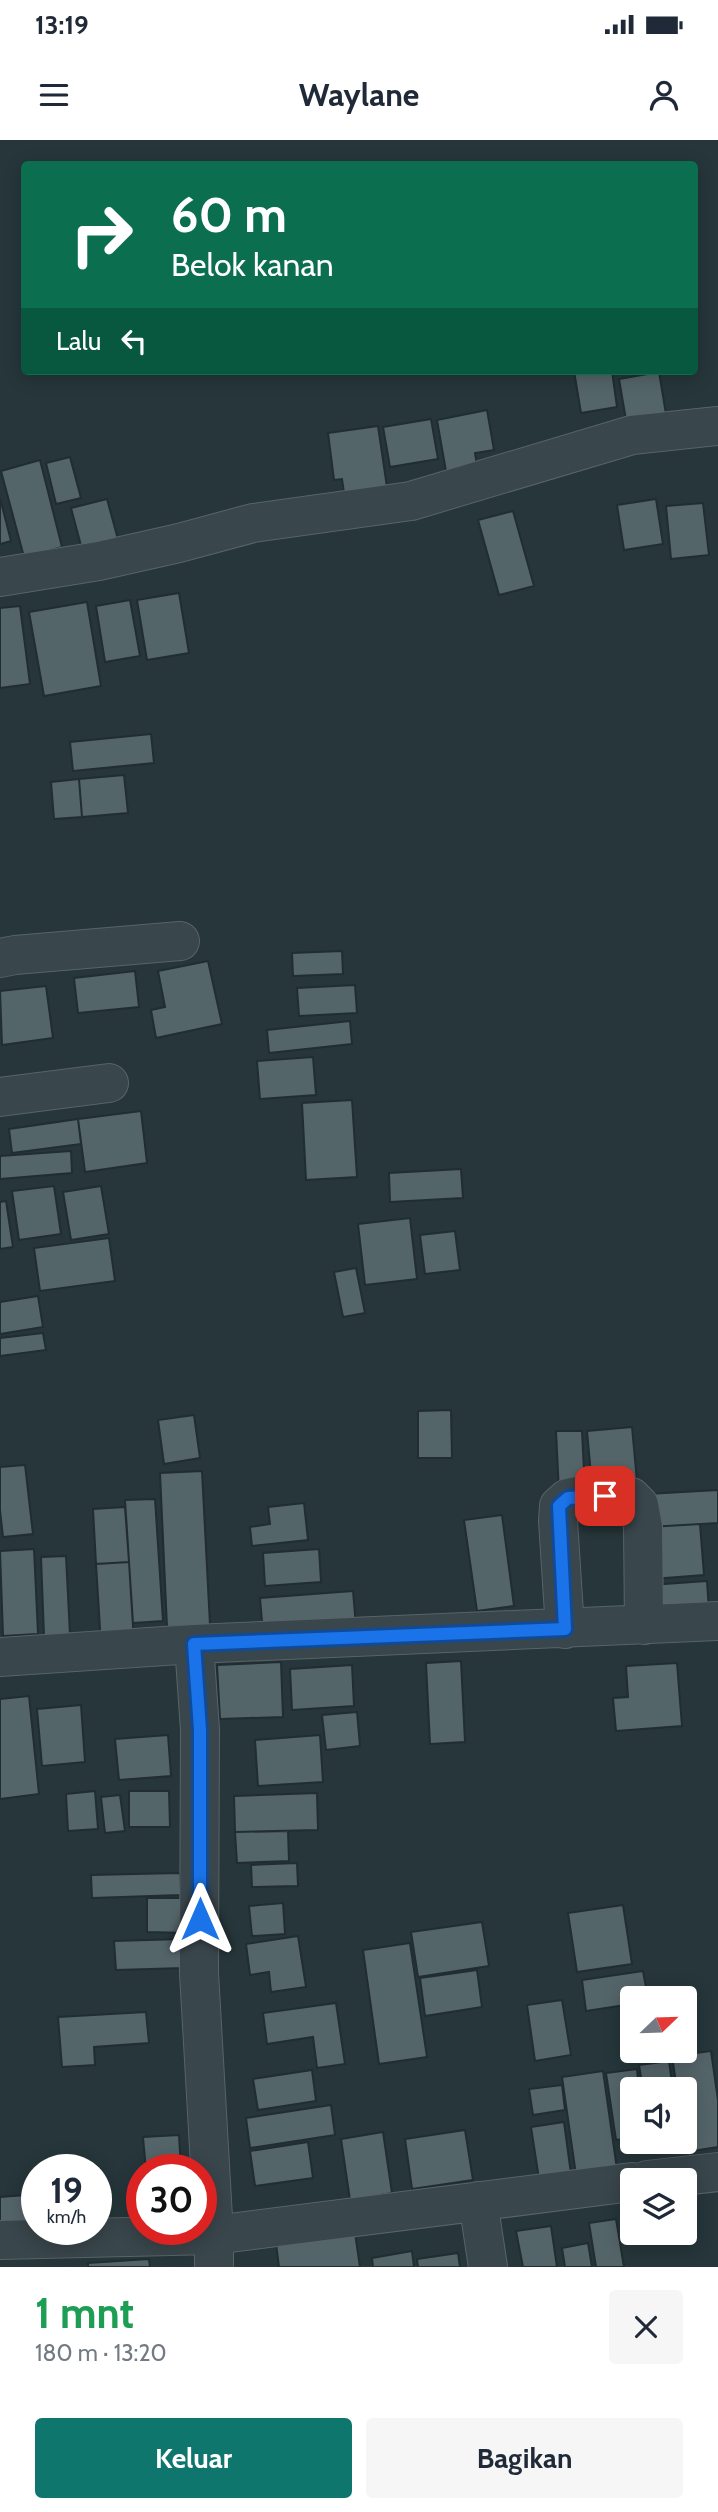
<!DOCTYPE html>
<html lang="id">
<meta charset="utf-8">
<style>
body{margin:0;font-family:Cabin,sans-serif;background:#f6f6f7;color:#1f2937;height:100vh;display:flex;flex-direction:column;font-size:26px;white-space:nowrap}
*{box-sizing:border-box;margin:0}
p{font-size:23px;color:#747a83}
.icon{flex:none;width:38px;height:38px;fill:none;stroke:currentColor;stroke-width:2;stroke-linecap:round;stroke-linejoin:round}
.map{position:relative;height:2127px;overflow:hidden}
.side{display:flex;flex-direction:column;background:#fff;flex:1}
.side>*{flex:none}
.guide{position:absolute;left:21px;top:21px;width:677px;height:214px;border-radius:7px;box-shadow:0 4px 18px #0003;background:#0b6e4f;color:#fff;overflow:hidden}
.needle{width:46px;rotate:67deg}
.controls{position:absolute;left:620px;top:1846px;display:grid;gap:14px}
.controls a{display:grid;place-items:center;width:77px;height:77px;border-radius:7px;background:#fff;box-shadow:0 4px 18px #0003;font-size:35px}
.speed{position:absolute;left:21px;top:2014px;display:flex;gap:14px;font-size:35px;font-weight:700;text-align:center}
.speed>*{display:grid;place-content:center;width:91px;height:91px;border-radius:50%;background:#fff;box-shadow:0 4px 18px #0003;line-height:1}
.speed small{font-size:18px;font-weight:400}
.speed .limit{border:10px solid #d22;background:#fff;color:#111}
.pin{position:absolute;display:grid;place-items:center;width:60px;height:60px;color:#fff;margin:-30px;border-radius:14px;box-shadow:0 4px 10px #0006}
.me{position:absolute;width:77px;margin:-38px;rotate:0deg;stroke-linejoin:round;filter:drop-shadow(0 0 5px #0008)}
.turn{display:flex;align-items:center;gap:24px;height:147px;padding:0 35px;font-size:32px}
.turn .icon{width:91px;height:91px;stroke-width:2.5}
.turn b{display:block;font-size:49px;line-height:60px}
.then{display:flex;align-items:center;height:66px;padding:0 35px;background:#0003;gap:14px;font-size:26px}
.round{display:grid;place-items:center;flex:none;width:74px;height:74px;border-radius:7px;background:#f6f6f7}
.headline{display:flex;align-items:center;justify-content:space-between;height:119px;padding:0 35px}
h1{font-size:42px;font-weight:700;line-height:52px;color:#1e9e55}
.button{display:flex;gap:14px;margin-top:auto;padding:14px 35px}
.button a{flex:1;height:80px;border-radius:7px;background:#0f766e;color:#fff;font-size:28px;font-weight:700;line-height:80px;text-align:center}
.button a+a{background:#f6f6f7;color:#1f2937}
.status{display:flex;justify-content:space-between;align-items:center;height:49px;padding:0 35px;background:#fff;direction:ltr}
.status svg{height:19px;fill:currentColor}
header{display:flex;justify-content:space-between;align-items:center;height:91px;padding:0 35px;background:#fff;font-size:32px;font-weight:700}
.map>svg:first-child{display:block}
.building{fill:#54656a;stroke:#212d31;stroke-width:2}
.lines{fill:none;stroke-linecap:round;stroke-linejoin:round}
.minor-casing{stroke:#586468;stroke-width:40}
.minor{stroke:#39464b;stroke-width:38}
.route-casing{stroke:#114b97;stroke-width:18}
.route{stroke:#1a73e8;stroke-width:12}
</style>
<div class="status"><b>13:19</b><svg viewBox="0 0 49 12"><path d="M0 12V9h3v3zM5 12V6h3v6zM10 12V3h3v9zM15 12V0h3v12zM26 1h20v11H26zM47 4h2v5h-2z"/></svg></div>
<header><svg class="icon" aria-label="menu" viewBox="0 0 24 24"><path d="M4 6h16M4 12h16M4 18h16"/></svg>Waylane<svg class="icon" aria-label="person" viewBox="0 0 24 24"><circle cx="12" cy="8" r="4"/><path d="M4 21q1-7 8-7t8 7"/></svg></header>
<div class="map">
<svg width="718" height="2127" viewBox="0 0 718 2127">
<rect width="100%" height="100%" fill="#26363a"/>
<!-- building -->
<path class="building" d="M574 231H612L617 267 581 273Z
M659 232 666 274 626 280 619 239Z
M487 270 494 310 475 313 478 331 447 337 437 280Z
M431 279 438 319 390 327 383 287Z
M378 286 387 347 344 353 342 339 334 340 328 293Z
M70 317 81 358 56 364 46 323Z
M40 320 62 407 24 417 1 331Z
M0 358 11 401 0 404Z
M107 359 119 403 83 413 71 368Z
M656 359 663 404 624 410 617 365Z
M703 363 709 415 671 419 666 366Z
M513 371 534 446 499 455 478 380Z
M179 453 189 513 147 520 137 460Z
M130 460 140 516 105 522 96 466Z
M87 462 101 546 44 556 29 472Z
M20 466 30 544 0 548V468Z
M151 594 154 623 73 631 70 602Z
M124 635 128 673 82 677 79 639Z
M79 639 82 677 54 679 51 642Z
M342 811 343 834 293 836 292 813Z
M208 821 222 884 156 898 151 870 165 867 158 831Z
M135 831 139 867 78 873 74 838Z
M355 845 357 873 299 876 297 848Z
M46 846 53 898 2 905 0 851Z
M350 881 352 904 269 913 267 890Z
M313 917 316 955 260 959 257 921Z
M352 960 357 1037 306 1040 302 963Z
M141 971 147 1023 85 1032 78 979Z
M78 979 81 1004 12 1013 9 989Z
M71 1011 72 1033 0 1039V1016Z
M461 1029 463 1058 390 1062 389 1033Z
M54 1046 61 1094 19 1100 12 1051Z
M101 1046 109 1094 71 1100 63 1052Z
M6 1061 13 1107 0 1109V1062Z
M410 1078 417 1139 365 1145 358 1084Z
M455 1091 460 1130 425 1134 420 1095Z
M109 1098 115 1141 40 1151 34 1108Z
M356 1128 365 1173 343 1177 334 1132Z
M38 1156 43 1187 0 1194V1162Z
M43 1193 46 1210 0 1216V1198Z
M451 1270 452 1318H418V1271Z
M194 1275 200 1318 164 1324 158 1280Z
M632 1287 638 1352 593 1356 587 1291Z
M556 1291H582L585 1351 559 1352Z
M25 1325 33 1394 3 1397 0 1370V1327Z
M202 1331 210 1485 167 1487 160 1333Z
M718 1350V1383L649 1387 647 1354Z
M155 1359 163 1481 133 1483 125 1360Z
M304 1363 308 1400 252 1406 250 1387 270 1384 268 1367Z
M125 1367 129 1422 96 1424 93 1369Z
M502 1375 514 1466 477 1471 464 1380Z
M700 1384 704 1435 652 1439 649 1387Z
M34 1409 38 1494 3 1496 0 1411Z
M319 1409 321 1442 265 1446 263 1413Z
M66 1416 70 1495 44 1496 41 1417Z
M129 1422 134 1503 101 1505 96 1424Z
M707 1441 709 1472 652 1476 650 1445Z
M353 1451 356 1486 263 1493 260 1458Z
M461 1521 465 1602 430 1604 426 1523Z
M281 1522 283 1577 220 1579 217 1525Z
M677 1523 682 1586 616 1591 613 1558 628 1557 626 1526Z
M352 1525 354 1566 292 1570 290 1529Z
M29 1556 39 1654 0 1659V1559Z
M81 1565 85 1622 42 1626 37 1569Z
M357 1572 360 1606 326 1610 322 1575Z
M168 1595 171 1636 119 1640 115 1599Z
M320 1595 323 1642 258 1646 255 1600Z
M95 1651 98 1689 68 1691 66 1654Z
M129 1651H169L170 1687H129Z
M317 1653 318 1690 235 1692 234 1656Z
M120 1655 125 1691 105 1693 101 1657Z
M288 1691 289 1721 237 1723 235 1692Z
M297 1723 298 1746 252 1747 251 1725Z
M180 1733 181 1755 92 1758 91 1735Z
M147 1758H187V1793L147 1792Z
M283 1763 285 1794 252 1796 249 1766Z
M623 1765 632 1824 577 1832 568 1773Z
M482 1782 489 1826 418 1837 411 1792Z
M298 1796 306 1847 271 1852 269 1832 250 1835 246 1804Z
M183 1799 184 1828 116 1830 114 1801Z
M410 1803 427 1917 379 1924 363 1810Z
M477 1830 482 1867 425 1876 420 1838Z
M643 1831 648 1858H632V1864L586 1871 582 1840Z
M562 1860 571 1915 535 1921 527 1865Z
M336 1863 345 1924 317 1928 313 1897 267 1904 263 1873Z
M146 1872 149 1903 94 1907 95 1925 62 1927 58 1877Z
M711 1911 718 1960V2007L686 2012 684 1950H677L672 1916Z
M669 1921 673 1950H643L639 1925Z
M637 1929 639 1950H632V1998L616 2000 606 1933Z
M312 1930 316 1961 258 1970 253 1939Z
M603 1931 617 2029 576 2035 562 1937Z
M562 1945 565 1970 533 1975 529 1949Z
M331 1965 335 1995 250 2008 246 1978Z
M564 1982 571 2034 539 2039 531 1987Z
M465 1990 473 2040 412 2049 405 1999Z
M383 1992 392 2053 350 2060 341 1999Z
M179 1995 181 2030H146L143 1997Z
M308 2002 313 2038 255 2046 250 2011Z
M650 2002H681L682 2005 651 2010Z
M142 2050V2088L132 2089 130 2051Z
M26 2055 28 2090 0 2092V2057Z
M616 2079 624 2127H596L589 2083Z
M551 2086 557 2127H523L516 2091Z
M355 2093 360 2127H279L276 2103Z
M588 2103 592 2127H565L562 2108Z
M412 2111 414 2127H373L372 2118Z
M458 2113 460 2127H418L417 2119Z
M149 2119 150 2127H88V2123Z"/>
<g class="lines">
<defs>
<path id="minor" d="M0 437 99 421 179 403 253 383 411 361 632 295 718 286
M0 818 15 815 180 801
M0 957 109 943
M565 1489 558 1381 559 1366 568 1358 578 1356 631 1357 639 1365 643 1387 644 1485
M194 1504 718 1481
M0 1517 194 1504 200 1590 199 1833 214 2095V2127
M647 2040 718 2032
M478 2061 488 2127
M0 2100 214 2095 632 2042"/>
</defs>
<!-- minor casing -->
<use href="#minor" class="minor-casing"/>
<!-- minor -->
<use href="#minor" class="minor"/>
</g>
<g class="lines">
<defs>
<path id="route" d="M200 1779V1590L194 1504 565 1489 559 1366 568 1358 605 1356"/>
</defs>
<!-- route casing -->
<use href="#route" class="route-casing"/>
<!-- route -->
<use href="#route" class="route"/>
</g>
</svg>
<div class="controls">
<a><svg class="needle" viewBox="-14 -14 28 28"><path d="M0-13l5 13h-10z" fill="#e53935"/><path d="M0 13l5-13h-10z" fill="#747a83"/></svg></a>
<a><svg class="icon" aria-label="sound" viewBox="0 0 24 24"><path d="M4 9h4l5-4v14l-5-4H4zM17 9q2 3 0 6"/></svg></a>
<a><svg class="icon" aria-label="layers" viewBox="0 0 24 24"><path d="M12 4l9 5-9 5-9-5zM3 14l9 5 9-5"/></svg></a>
</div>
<div class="speed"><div>19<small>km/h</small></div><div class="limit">30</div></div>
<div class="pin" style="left:605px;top:1356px;background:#d93025"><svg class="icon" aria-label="arrive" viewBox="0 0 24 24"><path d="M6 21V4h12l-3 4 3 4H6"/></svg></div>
<svg class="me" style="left:200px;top:1779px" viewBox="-20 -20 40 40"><path d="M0-17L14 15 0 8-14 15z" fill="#1a73e8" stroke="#fff" stroke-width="4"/></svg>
<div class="guide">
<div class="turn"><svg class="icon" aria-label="right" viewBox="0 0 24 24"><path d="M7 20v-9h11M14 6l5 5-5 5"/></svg><div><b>60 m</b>Belok kanan</div></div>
<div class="then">Lalu<svg class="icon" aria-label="left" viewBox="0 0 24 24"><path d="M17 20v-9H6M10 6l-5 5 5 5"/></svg></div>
</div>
</div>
<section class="side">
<div class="headline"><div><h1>1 mnt</h1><p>180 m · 13:20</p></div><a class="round"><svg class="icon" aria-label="close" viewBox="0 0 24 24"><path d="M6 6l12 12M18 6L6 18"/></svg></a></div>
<div class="button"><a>Keluar</a><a>Bagikan</a></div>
</section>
